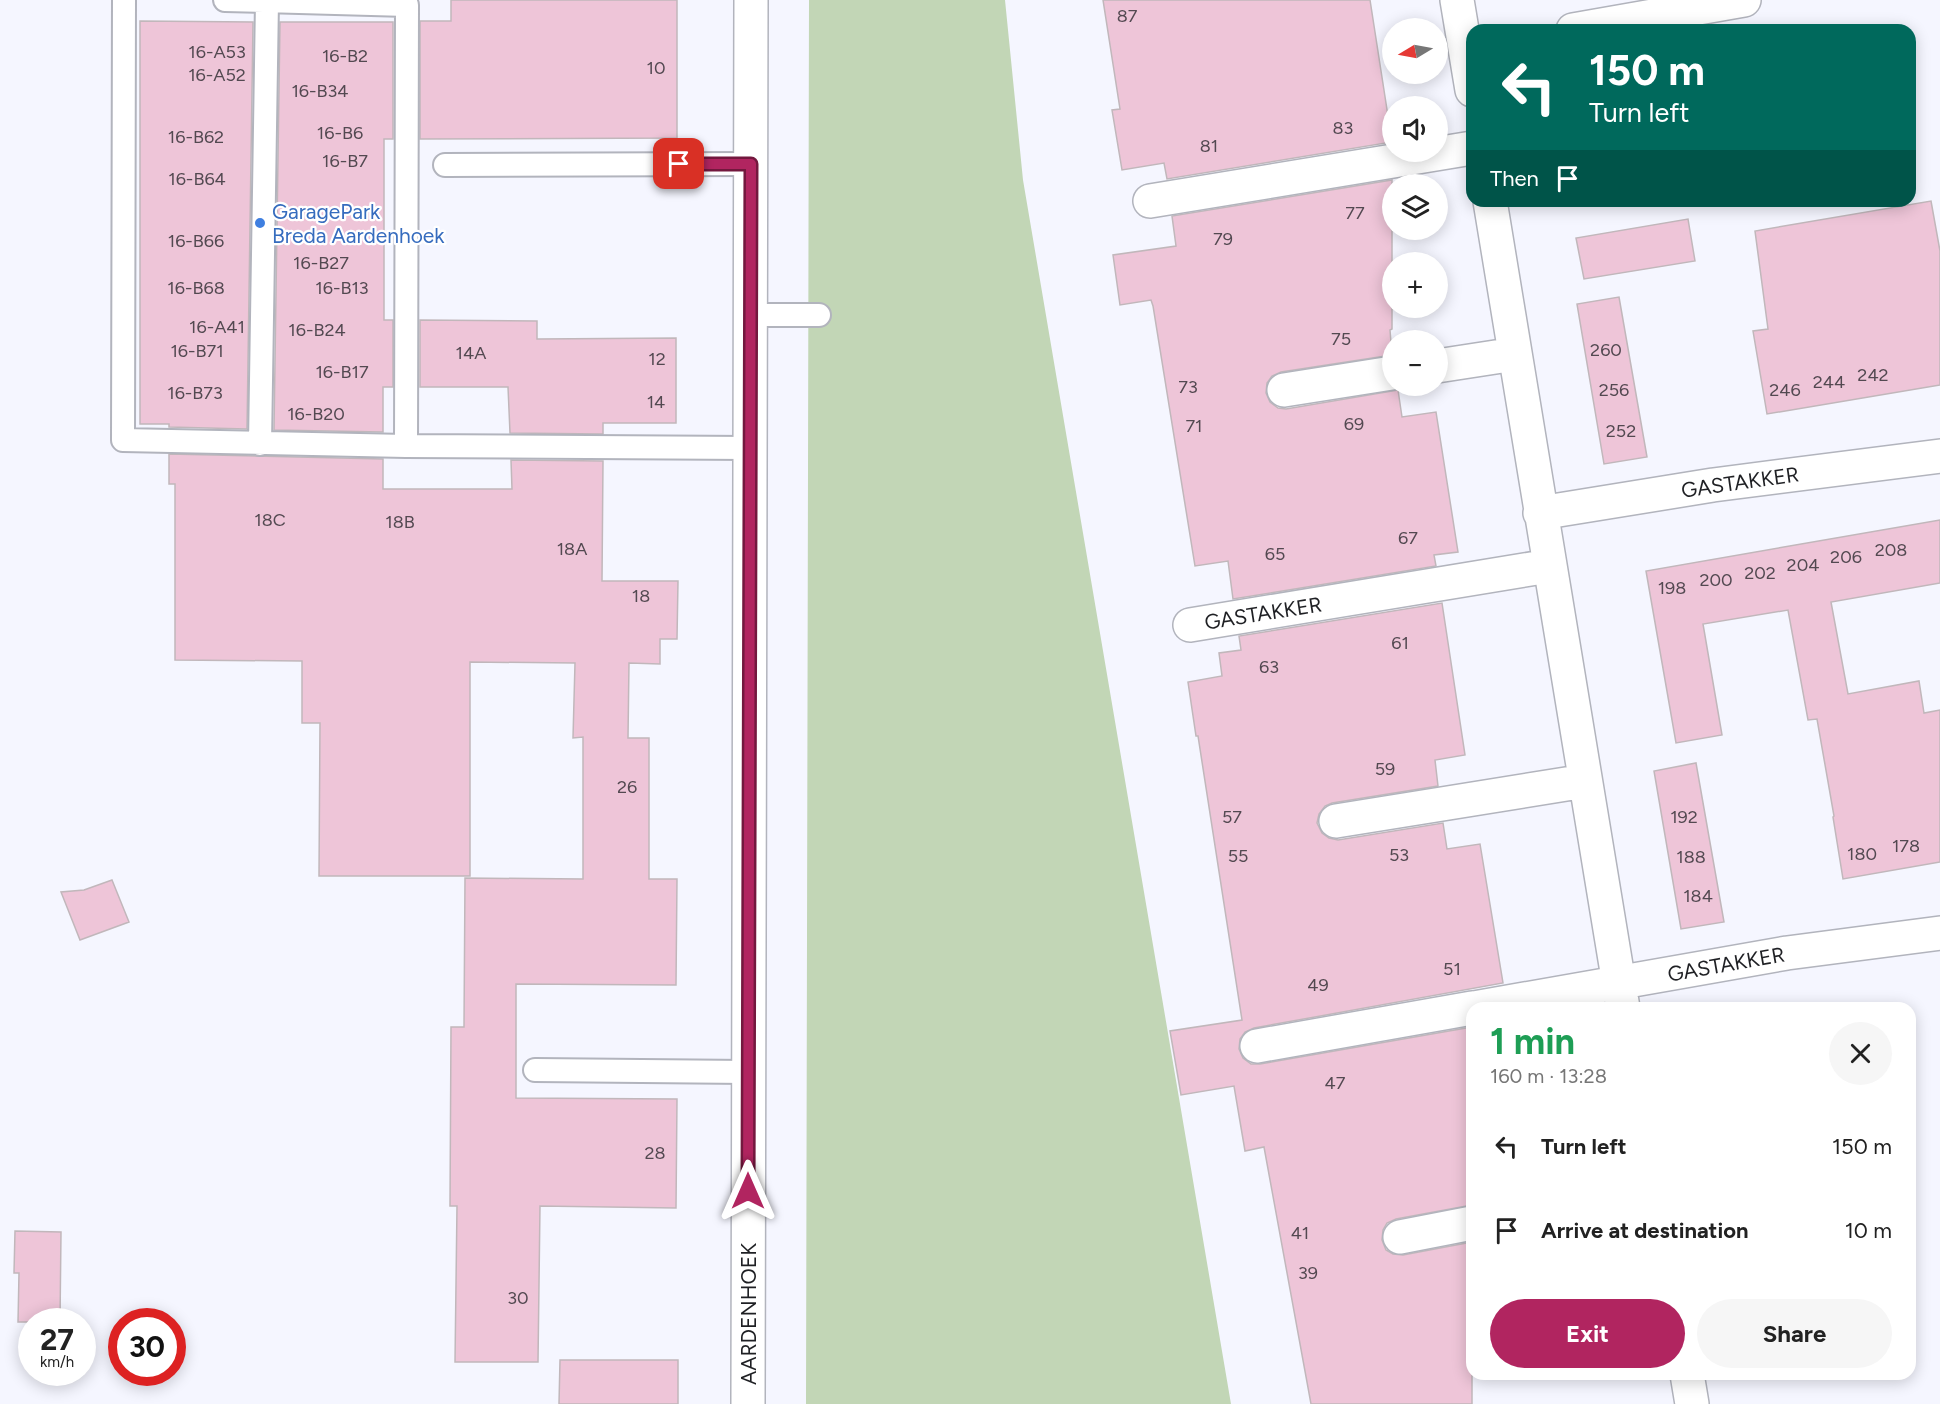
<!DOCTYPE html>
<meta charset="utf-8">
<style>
body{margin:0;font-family:Figtree,sans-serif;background:#f6f6f6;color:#222;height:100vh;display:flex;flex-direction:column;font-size:22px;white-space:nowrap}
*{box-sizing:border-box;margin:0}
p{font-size:20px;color:#767676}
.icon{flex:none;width:33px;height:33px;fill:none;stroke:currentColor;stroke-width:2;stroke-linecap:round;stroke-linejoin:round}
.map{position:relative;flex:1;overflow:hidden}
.panel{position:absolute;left:1466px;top:1002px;width:450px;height:378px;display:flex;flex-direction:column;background:#fff;border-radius:18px;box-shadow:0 3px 15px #0003}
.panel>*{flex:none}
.hud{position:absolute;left:1466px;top:24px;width:450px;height:183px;border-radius:18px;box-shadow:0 3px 15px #0003;background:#00695c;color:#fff;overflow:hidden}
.needle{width:39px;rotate:260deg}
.buttons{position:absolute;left:1382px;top:18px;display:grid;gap:12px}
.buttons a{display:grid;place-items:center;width:66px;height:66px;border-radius:50%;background:#fff;box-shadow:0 3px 15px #0003;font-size:30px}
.speed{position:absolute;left:18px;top:1308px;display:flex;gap:12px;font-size:30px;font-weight:700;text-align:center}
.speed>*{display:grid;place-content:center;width:78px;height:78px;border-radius:50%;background:#fff;box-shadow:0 3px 15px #0003;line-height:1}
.speed small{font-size:15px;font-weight:400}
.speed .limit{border:9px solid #d22;background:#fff;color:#111}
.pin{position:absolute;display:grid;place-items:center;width:51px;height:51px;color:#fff;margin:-26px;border-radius:12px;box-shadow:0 3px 9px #0006}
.me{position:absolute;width:66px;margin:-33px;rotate:0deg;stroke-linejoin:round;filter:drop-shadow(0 0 4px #0008)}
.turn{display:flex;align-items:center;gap:21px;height:126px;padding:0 24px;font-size:27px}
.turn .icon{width:78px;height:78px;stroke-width:2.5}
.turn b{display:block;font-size:42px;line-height:51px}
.then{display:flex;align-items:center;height:57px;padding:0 24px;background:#0003;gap:12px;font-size:22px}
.round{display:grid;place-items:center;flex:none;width:63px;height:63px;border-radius:32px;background:#f6f6f6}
.head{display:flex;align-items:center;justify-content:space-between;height:102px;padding:0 24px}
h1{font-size:36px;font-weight:700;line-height:45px;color:#1e9e55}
.button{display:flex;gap:12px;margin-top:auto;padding:12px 24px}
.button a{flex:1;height:69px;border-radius:36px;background:#b12560;color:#fff;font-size:24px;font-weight:700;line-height:69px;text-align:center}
.button a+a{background:#f6f6f6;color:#222}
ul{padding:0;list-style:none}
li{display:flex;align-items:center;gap:18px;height:84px;padding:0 24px}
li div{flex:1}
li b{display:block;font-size:22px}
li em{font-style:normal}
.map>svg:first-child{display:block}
.green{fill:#c2d6b6}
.building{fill:#eec5d8;stroke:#c1b7bb;stroke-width:1.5}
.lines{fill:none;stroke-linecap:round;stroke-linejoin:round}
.lane-casing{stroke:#b2b4bd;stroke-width:26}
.street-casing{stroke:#b2b4bd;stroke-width:36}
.lane{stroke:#fff;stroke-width:22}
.street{stroke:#fff;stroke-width:33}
.route-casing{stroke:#73183e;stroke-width:15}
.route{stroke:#b12560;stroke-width:10}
.shop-dot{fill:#3f7fe0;stroke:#fff;stroke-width:2}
.labels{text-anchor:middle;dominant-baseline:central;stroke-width:4.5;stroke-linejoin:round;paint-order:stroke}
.number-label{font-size:18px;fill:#534951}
.shop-label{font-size:21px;fill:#366cbe;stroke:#fff;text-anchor:start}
.street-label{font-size:21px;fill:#1f2024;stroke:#fff}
</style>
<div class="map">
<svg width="1940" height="1404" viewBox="0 0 1940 1404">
<rect width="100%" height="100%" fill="#f5f6ff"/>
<!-- green -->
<path class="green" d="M809 0H1005L1023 180 1231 1404H806Z"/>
<!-- building -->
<path class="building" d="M451 0H677V138L420 139V21H451Z
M1103 0H1370L1392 142 1167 179 1164 163 1122 170 1112 110 1120 109Z
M140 21 253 22 247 429 169 427V424H140Z
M280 22H393V139H384V320H393V387H383V432L274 430Z
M1392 180V329L1390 330 1392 355 1281 372 1272 376 1267 383 1266 393 1270 402 1278 408 1286 409 1398 390 1402 417 1436 412 1458 552 1434 555 1436 566 1233 599 1228 561 1195 566 1153 306 1151 300 1120 305 1113 255 1176 246 1172 216Z
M1931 201 1940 251V385L1767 414 1753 331 1768 329 1755 231Z
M1688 219 1695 261 1584 279 1576 238Z
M1619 297 1647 457 1604 464 1577 304Z
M420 320 537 321V339L676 338V423H603V434L510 433 508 387H420Z
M169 454 383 459V489H512L511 460 603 461 602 581H678L677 639H660V664L629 663 628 738H649V879H677L676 985 516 984V1098L677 1099 676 1208 540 1206 538 1362H455L457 1206H450L451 1027H464L465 878 583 879V737L573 738 575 663 470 662V876H319L320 723H302V661L175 660V484H169Z
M1940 520V583L1831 602 1848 694 1919 681 1924 713 1940 710V862L1843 879 1833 817 1834 816 1817 719 1808 720 1788 610 1703 624 1722 735 1676 743 1646 571Z
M1442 603 1465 755 1435 760 1438 786 1332 803 1325 806 1319 814 1317 823 1322 833 1329 838 1338 840 1443 823 1447 849 1480 844 1503 983 1254 1028 1245 1032 1240 1039 1239 1049 1243 1058 1251 1064H1260L1472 1027V1205L1396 1219 1387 1223 1383 1230 1382 1240 1386 1250 1393 1254 1403 1255 1472 1242V1404H1311L1264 1147 1245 1151 1234 1086 1181 1095 1170 1031 1242 1020 1198 736H1196L1188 682 1222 676 1219 653 1241 650 1239 636Z
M1696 763 1724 922 1681 929 1654 771Z
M112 880 129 922 80 940 61 892 84 890Z
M15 1231 61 1232 60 1322H18L19 1273H14Z
M560 1360H678V1404H559Z"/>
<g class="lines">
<defs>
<path id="lane" d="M124 0 123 440 406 446 749 448
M225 0 407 5 406 446
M445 165 751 164
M750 315H819
M260 444 267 1
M535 1070 748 1072"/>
<path id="street" d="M1457 0 1472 90
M1573 30 1744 0
M1150 201 1472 148
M1490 201 1623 1008
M1437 366 1515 354
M1284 390 1392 373
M1540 513 1713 485 1940 456
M1190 625 1549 566
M1336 821 1585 781
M1474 1008 1787 953 1940 933
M1257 1046 1472 1008
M1400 1237 1472 1223
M1687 1374 1692 1404
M748 1404 751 0"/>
</defs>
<!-- lane casing -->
<use href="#lane" class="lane-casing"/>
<!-- street casing -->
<use href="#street" class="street-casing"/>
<!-- lane -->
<use href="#lane" class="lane"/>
<!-- street -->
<use href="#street" class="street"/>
</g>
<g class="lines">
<defs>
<path id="route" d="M679 164H751L748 1191"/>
</defs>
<!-- route casing -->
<use href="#route" class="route-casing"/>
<!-- route -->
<use href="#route" class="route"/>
</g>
<!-- markers -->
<circle class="shop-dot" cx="260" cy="223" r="6"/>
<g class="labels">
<!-- number labels -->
<g class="number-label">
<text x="1127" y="16">87</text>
<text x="217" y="52">16-A53</text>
<text x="345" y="56">16-B2</text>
<text x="656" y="68">10</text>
<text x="217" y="75">16-A52</text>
<text x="320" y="91">16-B34</text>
<text x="1343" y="128">83</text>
<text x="340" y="133">16-B6</text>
<text x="196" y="137">16-B62</text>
<text x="1209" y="146">81</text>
<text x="345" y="161">16-B7</text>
<text x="197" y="179">16-B64</text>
<text x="1355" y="213">77</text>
<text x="1223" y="239">79</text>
<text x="196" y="241">16-B66</text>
<text x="321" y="263">16-B27</text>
<text x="196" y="288">16-B68</text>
<text x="342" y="288">16-B13</text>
<text x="217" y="327">16-A41</text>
<text x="317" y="330">16-B24</text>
<text x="1341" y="339">75</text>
<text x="1606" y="350">260</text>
<text x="197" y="351">16-B71</text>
<text x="471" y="353">14A</text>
<text x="657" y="359">12</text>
<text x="342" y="372">16-B17</text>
<text x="1873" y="375">242</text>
<text x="1829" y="382">244</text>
<text x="1188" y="387">73</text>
<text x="1614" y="390">256</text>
<text x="1785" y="390">246</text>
<text x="195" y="393">16-B73</text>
<text x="656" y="402">14</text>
<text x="316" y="414">16-B20</text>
<text x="1354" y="424">69</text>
<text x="1194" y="426">71</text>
<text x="1621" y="431">252</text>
<text x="270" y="520">18C</text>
<text x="400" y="522">18B</text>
<text x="1408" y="538">67</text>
<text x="572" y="549">18A</text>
<text x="1891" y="550">208</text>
<text x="1275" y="554">65</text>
<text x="1846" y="557">206</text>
<text x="1803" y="565">204</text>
<text x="1760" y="573">202</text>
<text x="1716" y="580">200</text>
<text x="1672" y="588">198</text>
<text x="641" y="596">18</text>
<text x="1400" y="643">61</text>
<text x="1269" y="667">63</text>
<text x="1385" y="769">59</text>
<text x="627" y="787">26</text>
<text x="1232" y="817">57</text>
<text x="1684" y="817">192</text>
<text x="1906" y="846">178</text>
<text x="1862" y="854">180</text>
<text x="1399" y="855">53</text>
<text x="1238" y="856">55</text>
<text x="1691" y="857">188</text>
<text x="1698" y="896">184</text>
<text x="1452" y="969">51</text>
<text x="1318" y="985">49</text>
<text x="1335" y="1083">47</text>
<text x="655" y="1153">28</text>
<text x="1300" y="1233">41</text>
<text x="1308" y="1273">39</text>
<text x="518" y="1298">30</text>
</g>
<!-- shop labels -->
<g class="shop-label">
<text x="272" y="211">GaragePark<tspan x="272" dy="24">Breda Aardenhoek</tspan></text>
</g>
<!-- street labels -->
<g class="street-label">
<text transform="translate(1740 482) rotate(-8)">GASTAKKER</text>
<text transform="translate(1263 613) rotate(-9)">GASTAKKER</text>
<text transform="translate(1726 964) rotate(-10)">GASTAKKER</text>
<text transform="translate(748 1314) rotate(-90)">AARDENHOEK</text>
</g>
</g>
</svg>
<div class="buttons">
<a><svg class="needle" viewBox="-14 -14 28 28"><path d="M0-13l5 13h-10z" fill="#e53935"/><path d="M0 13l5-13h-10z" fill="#767676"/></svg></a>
<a><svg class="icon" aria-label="sound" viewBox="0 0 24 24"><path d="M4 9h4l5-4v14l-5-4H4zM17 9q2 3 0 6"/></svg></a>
<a><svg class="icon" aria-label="layers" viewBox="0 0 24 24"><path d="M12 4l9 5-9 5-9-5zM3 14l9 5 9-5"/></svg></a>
<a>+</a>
<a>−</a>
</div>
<div class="speed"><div>27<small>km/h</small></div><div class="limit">30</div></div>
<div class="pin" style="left:679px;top:164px;background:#d93025"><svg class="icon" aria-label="arrive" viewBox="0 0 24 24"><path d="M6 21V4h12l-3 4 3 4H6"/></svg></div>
<svg class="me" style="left:748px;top:1191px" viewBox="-20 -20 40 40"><path d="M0-17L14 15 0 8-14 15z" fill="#b12560" stroke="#fff" stroke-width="4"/></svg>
<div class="hud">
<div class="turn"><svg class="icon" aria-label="left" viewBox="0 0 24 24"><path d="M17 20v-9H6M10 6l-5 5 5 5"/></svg><div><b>150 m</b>Turn left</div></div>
<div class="then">Then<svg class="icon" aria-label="arrive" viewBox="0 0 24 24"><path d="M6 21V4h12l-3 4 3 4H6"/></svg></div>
</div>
<section class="panel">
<div class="head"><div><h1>1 min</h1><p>160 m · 13:28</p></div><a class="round"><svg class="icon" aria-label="close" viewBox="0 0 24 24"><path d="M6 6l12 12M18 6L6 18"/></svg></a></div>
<ul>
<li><svg class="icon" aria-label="left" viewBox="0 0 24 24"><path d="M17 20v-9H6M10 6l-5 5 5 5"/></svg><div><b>Turn left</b></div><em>150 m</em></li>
<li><svg class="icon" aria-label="arrive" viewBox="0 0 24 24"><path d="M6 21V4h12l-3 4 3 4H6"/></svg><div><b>Arrive at destination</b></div><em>10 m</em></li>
</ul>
<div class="button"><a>Exit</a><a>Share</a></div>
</section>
</div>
